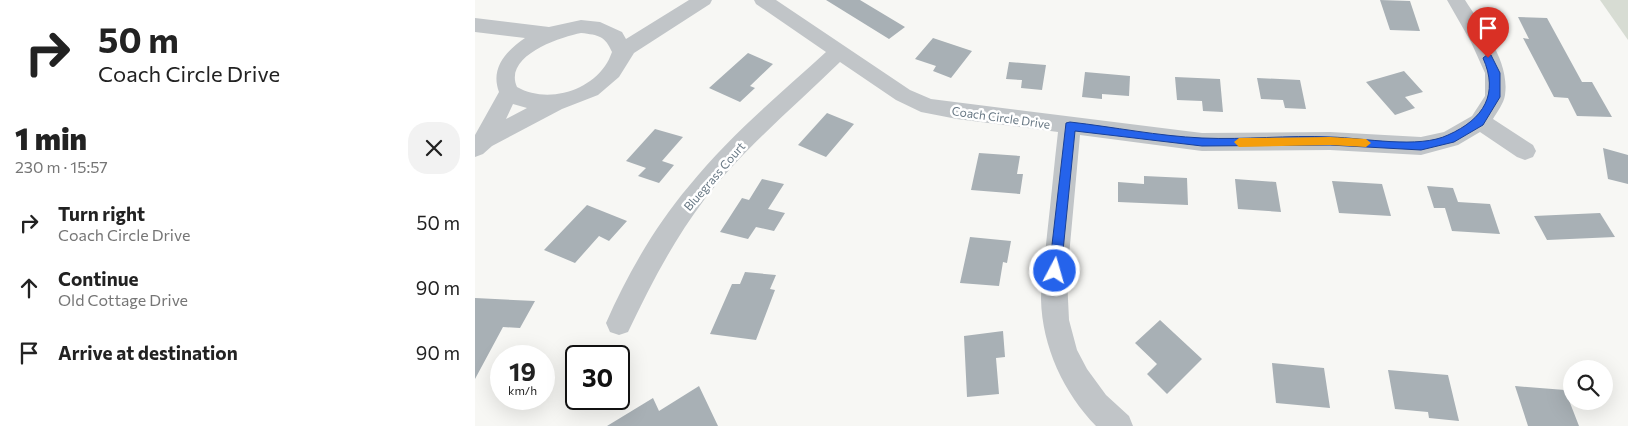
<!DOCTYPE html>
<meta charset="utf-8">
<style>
body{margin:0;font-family:Commissioner,sans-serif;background:#f2f2f2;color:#222;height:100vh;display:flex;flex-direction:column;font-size:19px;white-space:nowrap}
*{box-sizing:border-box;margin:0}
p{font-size:16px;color:#767676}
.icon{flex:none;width:28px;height:28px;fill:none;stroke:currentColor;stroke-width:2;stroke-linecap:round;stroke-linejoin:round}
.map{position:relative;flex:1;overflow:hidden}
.details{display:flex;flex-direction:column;background:#fff;width:475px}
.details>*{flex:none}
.guide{background:#fff;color:#222;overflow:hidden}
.buttons{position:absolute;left:1088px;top:360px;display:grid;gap:10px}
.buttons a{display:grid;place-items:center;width:50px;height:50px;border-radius:50%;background:#fff;box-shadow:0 5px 20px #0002;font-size:25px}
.speed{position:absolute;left:15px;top:345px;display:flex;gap:10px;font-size:25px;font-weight:700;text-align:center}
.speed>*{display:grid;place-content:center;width:65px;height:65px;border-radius:50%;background:#fff;box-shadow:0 5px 20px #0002;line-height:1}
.speed small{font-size:12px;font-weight:400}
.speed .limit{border:2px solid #111;border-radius:8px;background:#fff;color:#111}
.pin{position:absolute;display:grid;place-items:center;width:42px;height:42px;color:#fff;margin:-51px -21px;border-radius:50% 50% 50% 0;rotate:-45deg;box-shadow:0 0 5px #0007}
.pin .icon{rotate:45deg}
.me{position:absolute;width:55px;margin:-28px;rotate:6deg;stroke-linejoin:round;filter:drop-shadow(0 0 4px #0008)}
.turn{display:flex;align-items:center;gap:18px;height:105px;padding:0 15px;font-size:22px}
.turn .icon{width:65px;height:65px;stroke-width:2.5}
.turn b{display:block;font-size:35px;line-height:42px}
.round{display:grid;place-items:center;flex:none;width:52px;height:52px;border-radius:20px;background:#f2f2f2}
.head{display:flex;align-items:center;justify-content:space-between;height:85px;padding:0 15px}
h1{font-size:30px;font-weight:800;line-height:38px}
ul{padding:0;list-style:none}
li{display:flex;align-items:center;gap:15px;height:65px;padding:0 15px}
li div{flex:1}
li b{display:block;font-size:19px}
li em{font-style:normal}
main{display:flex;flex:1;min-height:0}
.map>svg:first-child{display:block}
.green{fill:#d7dcd3}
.building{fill:#a8b0b5}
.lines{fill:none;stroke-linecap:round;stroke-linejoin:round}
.minor{fill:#c1c5c8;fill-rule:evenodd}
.route{fill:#2563eb;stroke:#184099}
.slow{fill:#f59e0b}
.labels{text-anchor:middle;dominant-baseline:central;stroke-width:5;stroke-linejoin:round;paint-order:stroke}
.street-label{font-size:12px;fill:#687884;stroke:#fff}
</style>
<main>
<section class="details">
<div class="guide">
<div class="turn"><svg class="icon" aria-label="right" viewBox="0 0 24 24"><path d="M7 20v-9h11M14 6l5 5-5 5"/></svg><div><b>50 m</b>Coach Circle Drive</div></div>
</div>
<div class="head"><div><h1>1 min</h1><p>230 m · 15:57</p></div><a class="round"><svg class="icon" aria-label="close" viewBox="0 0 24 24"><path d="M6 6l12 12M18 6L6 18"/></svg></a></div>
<ul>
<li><svg class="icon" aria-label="right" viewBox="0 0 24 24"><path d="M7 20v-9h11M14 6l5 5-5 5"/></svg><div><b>Turn right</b><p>Coach Circle Drive</p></div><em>50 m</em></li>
<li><svg class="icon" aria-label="ahead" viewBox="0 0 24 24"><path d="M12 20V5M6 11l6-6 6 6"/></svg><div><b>Continue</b><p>Old Cottage Drive</p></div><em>90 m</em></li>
<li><svg class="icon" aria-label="arrive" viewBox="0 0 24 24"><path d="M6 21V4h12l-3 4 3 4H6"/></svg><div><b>Arrive at destination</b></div><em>90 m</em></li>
</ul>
</section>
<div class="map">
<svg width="1153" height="426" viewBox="0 0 1153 426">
<rect width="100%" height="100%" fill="#f7f7f4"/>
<!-- green -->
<path class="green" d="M1125 0H1153V40Z"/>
<!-- building -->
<path class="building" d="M351 0H385L430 27 414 39Z
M905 0 935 1 945 31 915 30Z
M1043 17 1072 18 1107 82H1117L1137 117 1102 116 1093 98 1079 97 1048 38 1054 39Z
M458 38 497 51 476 78 458 71 461 66 440 59Z
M273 53 298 64 275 86 280 88 265 102 234 88Z
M534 62 571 65 567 90 546 88 547 80 531 79Z
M929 71 948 92 930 97 940 108 920 115 891 82Z
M610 72 655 76 654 96 627 94V99L607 97Z
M700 77 745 79 748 112 728 111 727 101 702 100Z
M782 78 825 80 831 109 810 108 808 100 786 99Z
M352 113 379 124 351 157 323 145Z
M180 129 208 137 187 161 199 165 184 183 163 176 171 168 151 161Z
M1128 148 1153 155V184L1133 179Z
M504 153 545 156 542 174H548L545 194 496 190Z
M669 176 712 178 713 205 643 202V182L669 184Z
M287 179 309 184 293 209 310 213 299 231 281 227 273 239 245 232 267 198 274 200Z
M760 179 801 182 806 212 763 209Z
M857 181 907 184 916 216 864 213Z
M952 186 978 188 983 202 1015 204 1025 234 977 231 970 208H959Z
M112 205 152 221 134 241 124 236 100 263 69 250Z
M1125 213 1140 237 1072 240 1059 216Z
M495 237 536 241 532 263 528 262 524 286 485 283Z
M270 272 301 275 295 289 300 290 281 340 235 334 257 284H265Z
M0 298 60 301 45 328 28 327 0 379Z
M685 320 727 359 692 394 672 374 682 364 660 343Z
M528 331 530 357 521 358 524 394 492 397 489 336Z
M797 363 849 368 855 408 801 403Z
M913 370 973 375 984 421 954 418 953 412 920 409Z
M224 386 243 426H132L178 398 184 411Z
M1040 386 1090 390 1104 426H1053Z"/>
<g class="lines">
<!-- minor -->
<path class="minor" d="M214 0H237L235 4 159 53 144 77 123 95 87 109 17 146 8 154 0 157V135L24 92C15 68 31 51 50 38L0 32V18L74 27 106 20 125 22 147 32 151 39ZM106 33C124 35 130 36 137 52 135 57 133 62 130 66 111 93 70 103 42 87 28 56 85 37 106 33ZM38 104 52 108 31 119Z
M279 0H301L435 90 456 99 727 133 855 132 946 137 969 132 997 116 1010 96V73L996 42 972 0H990C1007 27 1035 61 1030 95 1029 103 1022 112 1018 119L1058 145 1061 151 1058 157 1050 160 1042 157 1005 132 983 145 946 155 855 150 727 151 605 135 592 278 594 320 602 350 612 369 631 395 654 416 658 426H621C589 393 567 347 566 299 566 278 570 256 572 235 576 200 579 166 583 132L482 119 446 112 421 100 365 62C319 107 268 149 229 200 198 241 175 286 153 332L144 335 135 332 131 323C152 275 180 226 214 186 254 136 304 95 351 52L281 4Z"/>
</g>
<!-- route -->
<path class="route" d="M1013 54 1016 55 1025 73V97L1008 125 979 142 946 150 855 145 727 146 600 131 586 271 584 274 580 276 576 274 574 271 591 123 595 122C639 127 683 136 727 138 770 140 813 135 856 137 889 138 944 149 973 135 1009 119 1024 94 1008 58Z"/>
<!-- slow -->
<path class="slow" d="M855 137 891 139 896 143 891 147 855 145 764 147 759 142 764 138Z"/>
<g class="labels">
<!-- street labels -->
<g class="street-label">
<text transform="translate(526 117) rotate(8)">Coach Circle Drive</text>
<text transform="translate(239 176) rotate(-49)">Bluegrass Court</text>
</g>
</g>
</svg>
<div class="buttons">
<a><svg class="icon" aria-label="search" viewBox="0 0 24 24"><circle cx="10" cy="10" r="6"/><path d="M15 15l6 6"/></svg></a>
</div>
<div class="speed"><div>19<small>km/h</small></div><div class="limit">30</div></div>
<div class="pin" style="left:1013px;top:58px;background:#d93025"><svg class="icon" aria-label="arrive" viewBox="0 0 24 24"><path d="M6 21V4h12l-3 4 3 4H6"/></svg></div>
<svg class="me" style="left:580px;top:271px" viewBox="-20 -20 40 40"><circle r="17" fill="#2563eb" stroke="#fff" stroke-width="3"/><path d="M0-11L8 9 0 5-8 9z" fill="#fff"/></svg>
</div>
</main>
